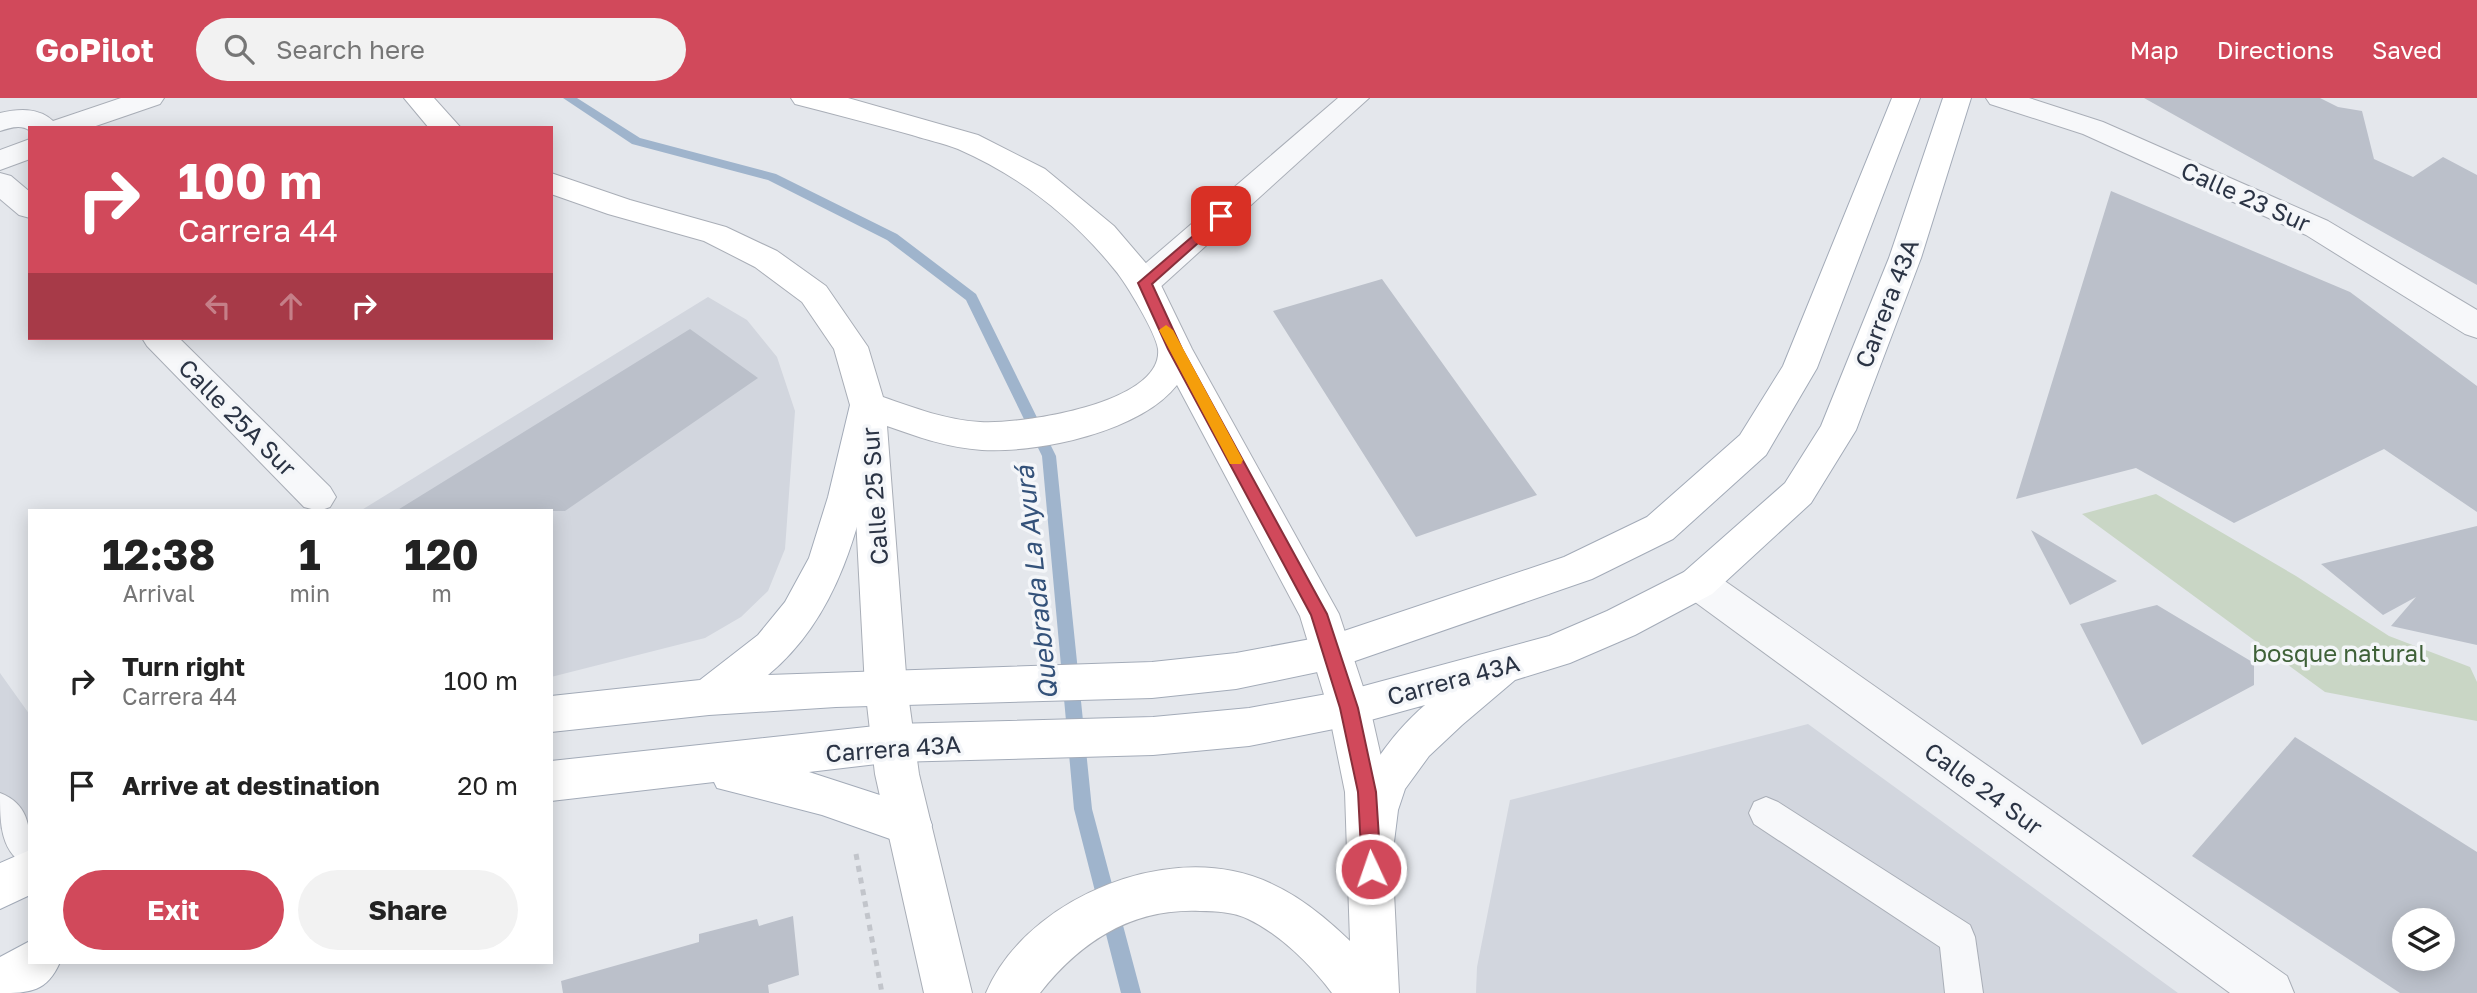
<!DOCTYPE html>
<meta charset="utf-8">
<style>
body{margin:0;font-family:"Golos Text",sans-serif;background:#f2f2f2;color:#222;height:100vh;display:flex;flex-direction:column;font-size:26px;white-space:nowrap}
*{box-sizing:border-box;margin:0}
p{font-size:23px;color:#767676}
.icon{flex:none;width:38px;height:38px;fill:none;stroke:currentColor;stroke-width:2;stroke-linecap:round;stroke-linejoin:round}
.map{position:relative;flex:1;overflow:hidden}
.side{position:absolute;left:28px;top:411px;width:525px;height:455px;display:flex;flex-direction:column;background:#fff;border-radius:0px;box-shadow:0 4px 18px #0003}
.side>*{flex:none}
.banner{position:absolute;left:28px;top:28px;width:525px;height:214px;border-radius:0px;box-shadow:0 4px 18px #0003;background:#d1495b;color:#fff;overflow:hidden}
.fabs{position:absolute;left:2392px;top:810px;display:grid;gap:14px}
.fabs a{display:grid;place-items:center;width:63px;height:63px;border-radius:50%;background:#fff;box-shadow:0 4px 18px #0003;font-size:35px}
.pin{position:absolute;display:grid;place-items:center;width:60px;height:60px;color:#fff;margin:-30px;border-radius:14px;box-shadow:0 4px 10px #0006}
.me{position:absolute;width:77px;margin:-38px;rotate:357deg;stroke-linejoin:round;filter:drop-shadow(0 0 5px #0008)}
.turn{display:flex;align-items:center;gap:24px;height:147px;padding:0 35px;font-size:32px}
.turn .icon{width:91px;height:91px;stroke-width:2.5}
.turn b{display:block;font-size:49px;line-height:60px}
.lanes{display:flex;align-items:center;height:66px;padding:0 35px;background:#0003;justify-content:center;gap:35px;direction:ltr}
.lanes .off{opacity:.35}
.eta{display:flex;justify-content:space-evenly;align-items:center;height:119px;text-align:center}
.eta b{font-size:42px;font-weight:700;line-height:49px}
.cta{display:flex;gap:14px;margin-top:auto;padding:14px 35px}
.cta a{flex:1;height:80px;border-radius:42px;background:#d1495b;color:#fff;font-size:28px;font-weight:700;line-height:80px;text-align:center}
.cta a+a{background:#f2f2f2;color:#222}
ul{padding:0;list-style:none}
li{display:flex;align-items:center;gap:21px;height:105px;padding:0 35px}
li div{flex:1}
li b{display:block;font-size:26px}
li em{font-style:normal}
header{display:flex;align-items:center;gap:42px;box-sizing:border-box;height:98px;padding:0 35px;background:#d1495b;color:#fff}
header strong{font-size:33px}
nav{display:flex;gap:38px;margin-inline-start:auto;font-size:24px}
.search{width:490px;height:63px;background:#f2f2f2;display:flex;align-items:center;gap:18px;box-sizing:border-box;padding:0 24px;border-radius:38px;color:#767676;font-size:26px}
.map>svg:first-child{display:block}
.built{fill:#d2d6de}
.green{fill:#c9d6c5}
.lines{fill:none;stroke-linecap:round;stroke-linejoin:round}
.stream{fill:#9fb4cc;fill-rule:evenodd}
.building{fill:#bbc0ca;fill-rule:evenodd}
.lane-casing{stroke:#a9aeb7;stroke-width:2}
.street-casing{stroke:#a9aeb7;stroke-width:2}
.secondary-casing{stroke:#a9aeb7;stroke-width:2}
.primary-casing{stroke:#a3abb8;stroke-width:2}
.path{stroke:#c2c5cb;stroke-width:5;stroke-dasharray:6 6;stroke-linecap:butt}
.lane{fill:#f7f8fa;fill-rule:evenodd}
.street{fill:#f7f8fa;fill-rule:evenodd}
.secondary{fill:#fff;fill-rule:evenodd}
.primary{fill:#fff;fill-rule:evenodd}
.route{fill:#d1495b;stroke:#882f3b;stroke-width:2}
.slow{fill:#f59e0b}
.labels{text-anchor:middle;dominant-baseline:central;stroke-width:7;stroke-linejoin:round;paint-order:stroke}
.street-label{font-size:24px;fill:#2b3445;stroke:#f4f6f9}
.park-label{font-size:24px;fill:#3f6138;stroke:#f4f6f9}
.water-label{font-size:26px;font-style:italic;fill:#34527a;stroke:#f4f6f9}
</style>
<header>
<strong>GoPilot</strong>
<div class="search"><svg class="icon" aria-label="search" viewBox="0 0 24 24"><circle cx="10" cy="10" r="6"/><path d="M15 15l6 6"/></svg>Search here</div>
<nav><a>Map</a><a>Directions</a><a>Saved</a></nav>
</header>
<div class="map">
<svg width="2477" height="895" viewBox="0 0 2477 895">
<rect width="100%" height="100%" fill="#e4e7ec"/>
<!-- built -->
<path class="built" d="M708 199 747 222 777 259 795 313 785 451 768 493 741 519 705 540 551 579V413H360Z
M0 575 30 617V720L0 731Z
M1808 626 2178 895H1476L1477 869 1510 702Z"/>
<!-- green -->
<path class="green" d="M2156 396 2296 478 2389 538 2470 569 2477 584V623L2325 594 2082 416Z"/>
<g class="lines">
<!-- stream -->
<path class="stream" d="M563 0H577L640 40 776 76 897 136 976 196 1056 358 1092 711 1141 895H1121L1074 711 1042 358 966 202 887 142 768 82 632 46Z"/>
</g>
<!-- building -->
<path class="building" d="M2144 0H2320L2338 9 2362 13 2374 61 2413 79 2443 59 2477 77V187Z
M2111 93 2350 194 2477 288V414L2384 351 2234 425 2136 370 2016 401Z
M1382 181 1537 397 1416 439 1273 213Z
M690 231 758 280 565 413H396Z
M2477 428V547L2391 528 2416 499 2383 517 2321 466Z
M2031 432 2117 483 2070 507Z
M2157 507 2254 565V587L2142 647 2080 526Z
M2295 639 2477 754V895H2400L2192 758ZM2404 822H2443V861H2404Z
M793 818 799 877 768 887 769 895H563L561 883 699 844V836L757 821 759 828Z"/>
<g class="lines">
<defs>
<path id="lane" d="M0 695C34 708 30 739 30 769 0 757 0 725 0 695Z
M1766 699 1778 704 1970 827 1975 839 1983 895H1945L1940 849 1754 726 1749 715 1754 704Z"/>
<path id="street" d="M121 0H164L160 6 90 30H30V33C21 26 10 30 0 33V15C18 11 38 9 53 23Z
M1338 0H1369L1156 193 1144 196 1132 193 1128 185 1132 177Z
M1986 0H2029L2103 24 2328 123 2477 212V240L2465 236 2306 137 2083 36 1990 6Z
M30 41V61L0 72V52Z
M0 75 11 78 30 94V120L19 117 0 101Z
M142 240H179L330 389 336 399 330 409 319 413 304 409 147 248Z
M1698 469 1712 474 2287 878 2294 895H2230L1684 496 1678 485 1684 474Z"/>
<path id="secondary" d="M404 0H434L461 30H429Z
M791 0H848L978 37 1045 71 1114 128 1156 177 1192 251 1339 516 1370 610 1389 694 1399 895H1332C1311 867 1280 836 1248 821 1234 814 1216 813 1200 813 1132 810 1081 843 1040 895H986C1022 809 1143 754 1233 773 1279 782 1317 811 1350 843L1345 694 1328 610 1300 518 1177 287C1140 334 1039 355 982 352 949 350 918 339 887 328L907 589 919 676 972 895H924L875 676 865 589 850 307 834 251 802 204 755 169 704 143 608 116 551 96V75L630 102 726 129 777 153 826 188 868 249 883 299C915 310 946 322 980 324 1017 327 1164 306 1158 251 1156 235 1126 185 1115 172 1073 120 1020 78 958 51 943 45 927 42 912 37 873 26 834 16 795 6Z"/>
<path id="primary" d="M1892 0H1920L1817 270 1766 357 1673 441 1592 481 1332 571 1236 591 1152 600 836 609 709 617 551 634V598L700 582 758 537 785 504 809 460 828 399 850 307 855 298 868 294 881 298 886 307C864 403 849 510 768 577L1152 564 1236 555 1332 537 1564 459 1647 419 1740 337 1783 268Z
M1943 0H1971L1921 160 1856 332 1811 405 1712 496 1635 537 1570 565 1515 582 1462 627 1429 658 1405 691 1398 712 1393 752 1386 767 1370 773 1354 767C1331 714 1386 640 1425 607L1349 628 1249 648 1153 657 894 664 809 674 926 712 932 727 926 742 910 748 822 717 717 690 714 684 551 703V663L894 626 1153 619 1249 610 1349 592 1549 538 1607 513 1684 474 1785 385 1821 328 1889 160Z
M30 752V797L0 811V765Z
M30 843V864H60C47 894 30 895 0 895V859Z"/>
</defs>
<!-- lane casing -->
<use href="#lane" class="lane-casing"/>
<!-- street casing -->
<use href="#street" class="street-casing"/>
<!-- secondary casing -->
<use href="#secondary" class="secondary-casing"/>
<!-- primary casing -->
<use href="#primary" class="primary-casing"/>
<!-- path -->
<path class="path" d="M856 756 882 895"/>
<!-- lane -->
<use href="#lane" class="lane"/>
<!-- street -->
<use href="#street" class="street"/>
<!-- secondary -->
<use href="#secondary" class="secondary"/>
<!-- primary -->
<use href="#primary" class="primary"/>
</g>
<!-- route -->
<path class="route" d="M1221 114 1227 118 1225 121 1152 186 1182 251 1327 516 1358 610 1376 694 1381 771 1378 778 1371 780 1364 778 1362 771 1358 694 1340 610 1311 517 1168 251 1138 185Z"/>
<!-- slow -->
<path class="slow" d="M1166 227 1173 232 1243 362 1241 366H1230L1228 362 1159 232Z"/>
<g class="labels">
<!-- street labels -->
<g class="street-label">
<text transform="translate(2246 98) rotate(24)">Calle 23 Sur</text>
<text transform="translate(1886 205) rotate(-69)">Carrera 43A</text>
<text transform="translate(238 319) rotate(45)">Calle 25A Sur</text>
<text transform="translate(874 398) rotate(-94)">Calle 25 Sur</text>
<text transform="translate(1453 581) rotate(-15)">Carrera 43A</text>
<text transform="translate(893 650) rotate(-4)">Carrera 43A</text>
<text transform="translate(1984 690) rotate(36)">Calle 24 Sur</text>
</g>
<!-- park labels -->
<g class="park-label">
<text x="2339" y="554">bosque natural</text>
</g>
<!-- water labels -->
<g class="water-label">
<text transform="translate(1036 485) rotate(-96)">Quebrada La Ayurá</text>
</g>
</g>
</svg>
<div class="fabs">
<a><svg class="icon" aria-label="layers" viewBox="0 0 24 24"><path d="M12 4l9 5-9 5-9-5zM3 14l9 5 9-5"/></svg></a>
</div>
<div class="pin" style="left:1221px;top:118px;background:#d93025"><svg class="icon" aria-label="arrive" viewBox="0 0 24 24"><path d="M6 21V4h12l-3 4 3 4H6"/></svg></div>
<svg class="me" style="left:1371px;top:771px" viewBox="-20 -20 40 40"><circle r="17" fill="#d1495b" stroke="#fff" stroke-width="3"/><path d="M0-11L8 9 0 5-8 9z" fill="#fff"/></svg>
<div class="banner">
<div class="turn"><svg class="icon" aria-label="right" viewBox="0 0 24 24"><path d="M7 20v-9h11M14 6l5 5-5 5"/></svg><div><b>100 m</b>Carrera 44</div></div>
<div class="lanes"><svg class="icon off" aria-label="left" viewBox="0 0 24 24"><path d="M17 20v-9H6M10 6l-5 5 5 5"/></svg><svg class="icon off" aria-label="ahead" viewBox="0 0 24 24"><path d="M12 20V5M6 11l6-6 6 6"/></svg><svg class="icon" aria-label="right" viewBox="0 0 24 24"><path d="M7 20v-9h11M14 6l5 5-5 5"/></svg></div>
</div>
<section class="side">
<div class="eta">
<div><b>12:38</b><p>Arrival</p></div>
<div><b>1</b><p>min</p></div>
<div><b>120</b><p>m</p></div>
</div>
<ul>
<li><svg class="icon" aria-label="right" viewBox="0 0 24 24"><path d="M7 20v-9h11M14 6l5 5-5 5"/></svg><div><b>Turn right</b><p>Carrera 44</p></div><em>100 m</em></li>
<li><svg class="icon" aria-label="arrive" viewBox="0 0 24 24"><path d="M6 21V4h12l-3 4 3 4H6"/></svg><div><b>Arrive at destination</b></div><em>20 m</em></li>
</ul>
<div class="cta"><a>Exit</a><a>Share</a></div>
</section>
</div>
